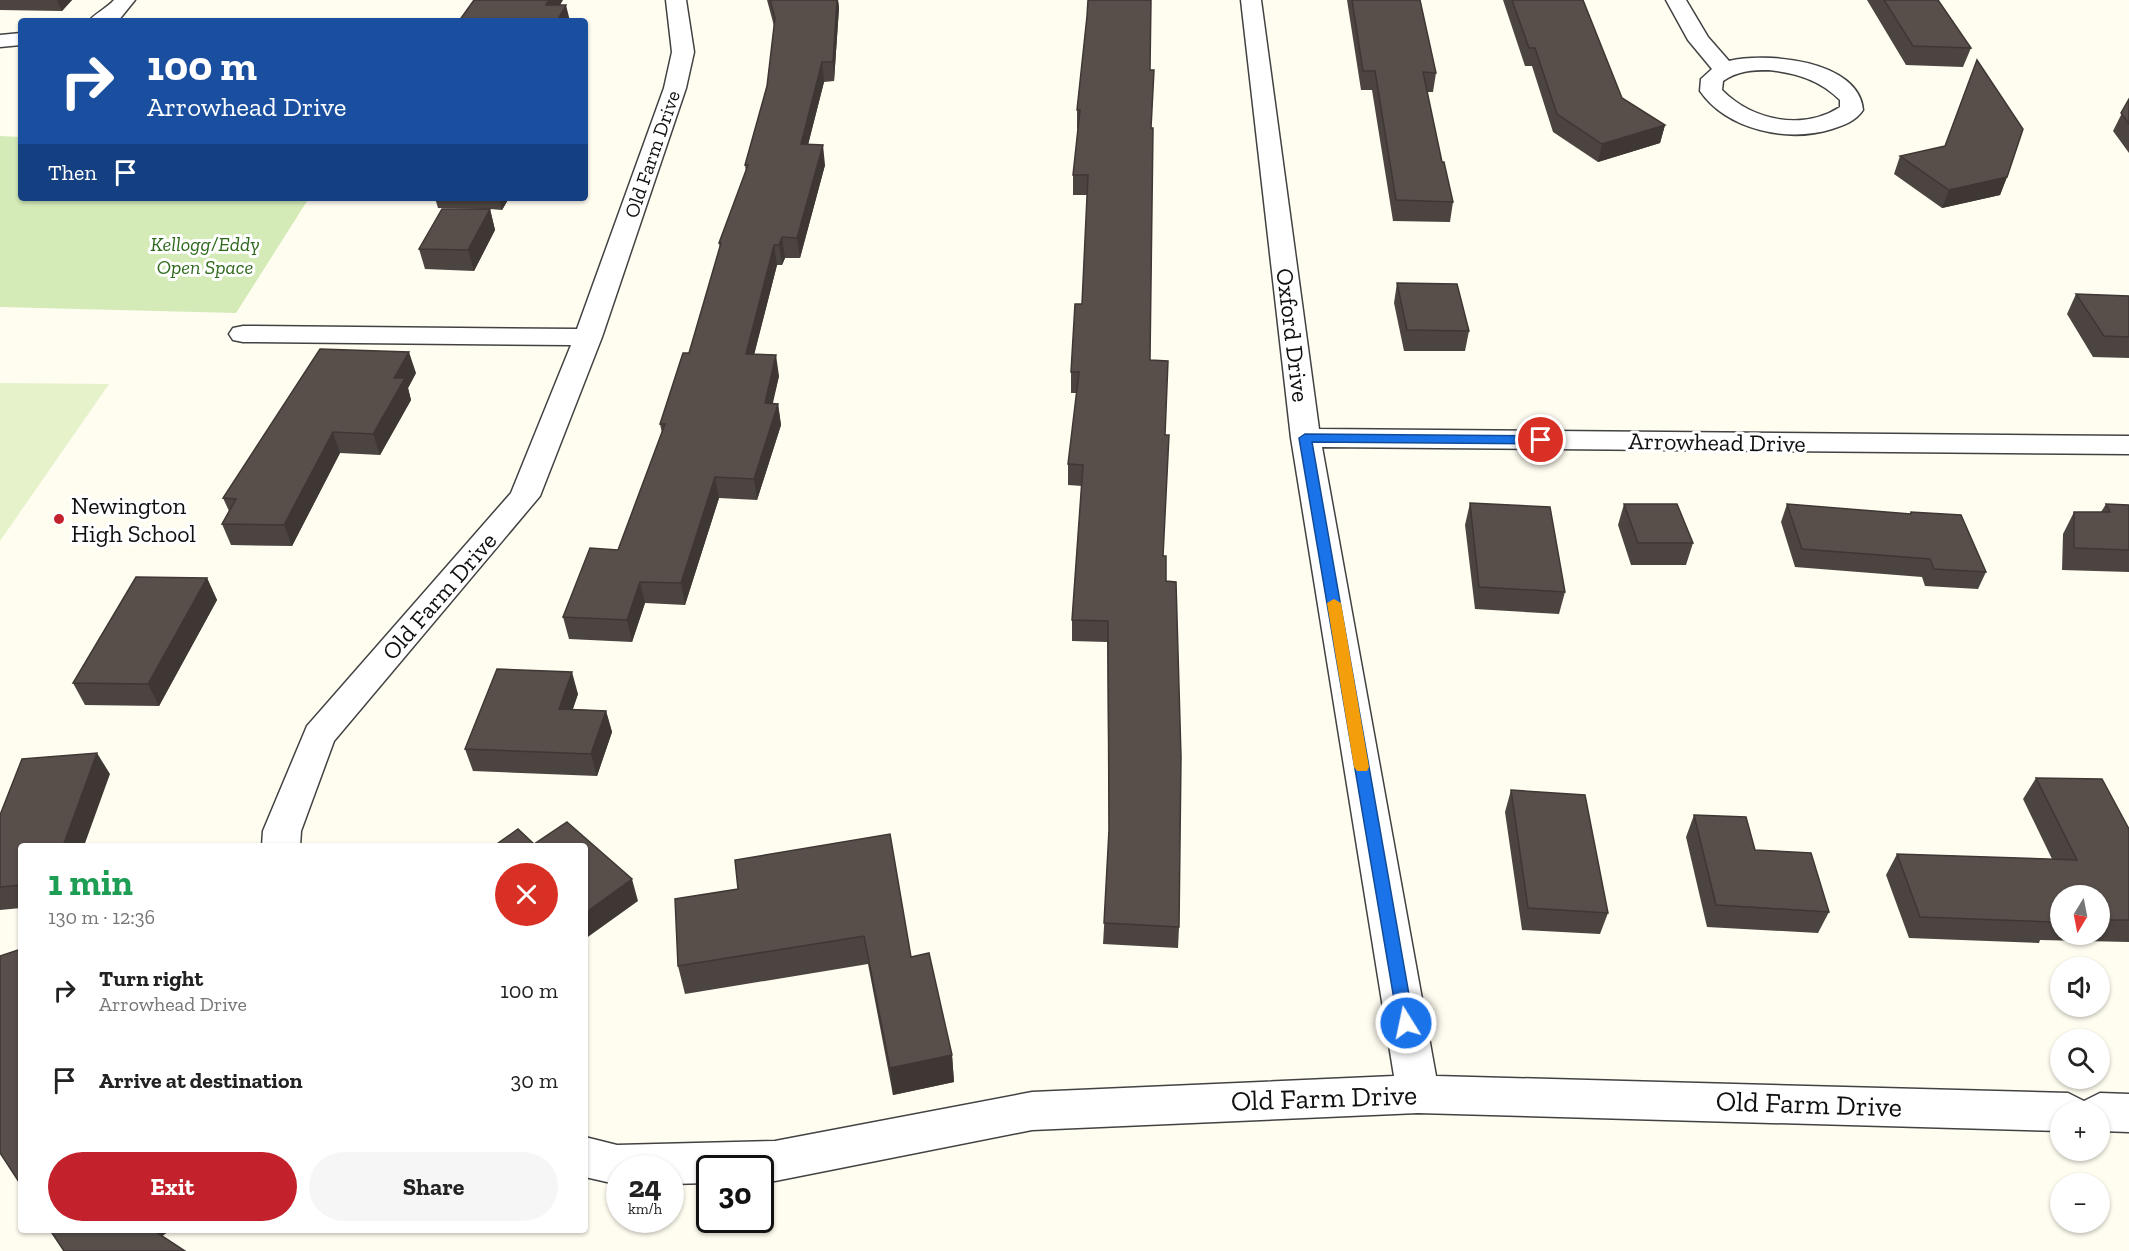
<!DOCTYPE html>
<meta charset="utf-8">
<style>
body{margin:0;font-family:"Zilla Slab",serif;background:#f6f6f6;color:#222;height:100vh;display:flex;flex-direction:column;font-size:22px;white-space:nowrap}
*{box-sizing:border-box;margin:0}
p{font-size:20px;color:#767676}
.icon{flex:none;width:33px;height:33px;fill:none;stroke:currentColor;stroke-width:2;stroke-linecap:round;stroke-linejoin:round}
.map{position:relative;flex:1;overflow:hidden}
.sheet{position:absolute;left:18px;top:843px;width:570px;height:390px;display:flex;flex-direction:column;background:#fff;border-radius:6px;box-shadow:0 2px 4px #0004}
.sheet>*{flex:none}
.top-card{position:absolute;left:18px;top:18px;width:570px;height:183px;border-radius:6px;box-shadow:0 2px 4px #0004;background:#1a4fa0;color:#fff;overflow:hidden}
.needle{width:39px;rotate:190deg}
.fabs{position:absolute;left:2050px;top:885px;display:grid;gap:12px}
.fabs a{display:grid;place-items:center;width:60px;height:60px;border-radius:50%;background:#fff;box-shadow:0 2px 4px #0004;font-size:30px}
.speed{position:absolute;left:606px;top:1155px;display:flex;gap:12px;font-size:30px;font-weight:700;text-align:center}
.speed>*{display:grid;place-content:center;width:78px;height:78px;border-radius:50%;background:#fff;box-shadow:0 2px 4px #0004;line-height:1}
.speed small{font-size:15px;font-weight:400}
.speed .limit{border:3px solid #111;border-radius:9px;background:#fff;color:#111}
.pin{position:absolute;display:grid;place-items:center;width:51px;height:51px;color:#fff;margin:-26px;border:3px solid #fff;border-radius:50%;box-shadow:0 2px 6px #0007}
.me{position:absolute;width:66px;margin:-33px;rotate:350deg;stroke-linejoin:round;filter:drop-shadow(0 0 4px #0008)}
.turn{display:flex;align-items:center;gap:21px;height:126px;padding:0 30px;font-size:27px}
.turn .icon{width:78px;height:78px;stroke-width:2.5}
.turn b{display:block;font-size:42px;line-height:51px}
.then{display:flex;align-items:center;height:57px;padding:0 30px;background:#0003;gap:12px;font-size:22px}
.round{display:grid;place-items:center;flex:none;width:63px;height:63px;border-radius:32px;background:#f6f6f6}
.summary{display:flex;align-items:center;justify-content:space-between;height:102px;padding:0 30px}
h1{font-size:36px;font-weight:700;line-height:45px;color:#1e9e55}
.button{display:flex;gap:12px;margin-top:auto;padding:12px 30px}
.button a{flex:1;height:69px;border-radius:36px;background:#c3222d;color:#fff;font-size:24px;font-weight:700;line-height:69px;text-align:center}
.button a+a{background:#f6f6f6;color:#222}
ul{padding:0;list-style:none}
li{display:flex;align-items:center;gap:18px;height:90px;padding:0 30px}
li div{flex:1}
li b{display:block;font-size:22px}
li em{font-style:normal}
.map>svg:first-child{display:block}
.green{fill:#d4ebb8}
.pitch{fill:#e5f2ca}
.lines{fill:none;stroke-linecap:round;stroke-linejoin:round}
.minor-casing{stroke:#424242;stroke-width:3}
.minor{fill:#fff;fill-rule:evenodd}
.wall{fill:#4c4440;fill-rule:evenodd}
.shaded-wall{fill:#3e3734}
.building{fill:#584f4b;stroke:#3e3734;stroke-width:1.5}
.route{fill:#1a73e8;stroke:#114b97;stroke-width:1.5}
.slow{fill:#f59e0b}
.poi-dot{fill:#c3222d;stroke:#fff;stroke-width:2}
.labels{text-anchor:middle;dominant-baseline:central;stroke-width:6;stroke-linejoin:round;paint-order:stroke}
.far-street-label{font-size:20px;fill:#0f0f0f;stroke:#fff}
.far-park-label{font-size:20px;font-style:italic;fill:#2e691c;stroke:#fff}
.street-label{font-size:24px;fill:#0f0f0f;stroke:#fff}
.poi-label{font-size:24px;fill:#0f0f0f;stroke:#fff;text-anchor:start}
.near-street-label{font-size:28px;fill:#0f0f0f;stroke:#fff}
</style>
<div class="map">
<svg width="2129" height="1251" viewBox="0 0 2129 1251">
<rect width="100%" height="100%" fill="#fffcf0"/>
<!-- green -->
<path class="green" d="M0 136 21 137V198H309L236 313 0 307Z"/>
<!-- pitch -->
<path class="pitch" d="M0 383 109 384 0 541Z"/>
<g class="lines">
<defs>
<path id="minor" d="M114 0H135L118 21H89C93 15 107 8 114 0Z
M666 0H686L694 52 686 88 602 337 540 496 334 741 301 831 300 846H262L263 831 307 726 511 493 571 345 243 342 233 340 229 334 233 328 243 326 577 329 664 88 672 52Z
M1241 0H1261L1319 429 2129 436V454L1322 447 1436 1076 2068 1093 2084 1101 2100 1093 2129 1094V1132L2100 1131V1112H2061V1131L1418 1113 1032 1130 775 1181H760V1168H710V1183L670 1184V1168H620V1185L585 1177V1137L617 1145 775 1141 1032 1092 1394 1076 1291 438Z
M1666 0H1686L1708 37 1729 61C1767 52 1859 60 1863 110 1856 121 1844 125 1832 129 1788 143 1727 130 1700 91L1701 79 1712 69 1688 40ZM1769 70C1796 73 1820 80 1840 100V107C1803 131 1753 121 1722 90L1723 81C1737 71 1752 70 1769 70Z
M21 33V45L0 47V35Z"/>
</defs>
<!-- minor casing -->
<use href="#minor" class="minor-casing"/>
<!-- minor -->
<use href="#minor" class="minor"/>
</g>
<!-- wall -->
<path class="wall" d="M0 0H72L62 11 0 10Z
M767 0H838L839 8 834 81 824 82 808 145 825 165 800 258H785L782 265H777L754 354 779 376 772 404H778L781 425 757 500 719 498 685 605 645 603 632 642 569 639 563 617 618 550 662 433 660 424 689 353 720 248 719 243 746 172 745 165 767 86 774 26Z
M1347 0H1420L1436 73 1433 92H1427L1442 162 1453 202 1450 222 1393 221 1372 90H1361Z
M1503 0H1583L1622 98 1665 125 1660 143 1598 162 1553 132 1532 66H1525Z
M1867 0H1938L1971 48 1963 67 1906 65Z
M1087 16 1150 70 1151 128 1150 360 1165 435 1163 556 1166 581 1179 927 1178 948 1103 944 1109 841 1107 642 1072 641V620L1082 486 1068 485V464L1077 393H1071V372L1082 304 1087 195H1073V175L1078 129H1077V110Z
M2129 99V153L2113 131Z
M1900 156 2007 177 2000 195 1942 208 1894 174Z
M435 198H509L502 210 490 209 495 230 474 271 425 269 419 249 486 209 438 208Z
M1397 283 1469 331 1465 351H1404L1394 303Z
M2076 294 2129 296V358L2093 357 2067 314Z
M416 373 408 388 411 400 380 455 340 453 292 546 231 545 222 524 229 511 223 498Z
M1470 503 1565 592 1559 614 1475 609 1465 525Z
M1624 504 1693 543 1686 565H1631L1618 525Z
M1787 504 1910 514 1911 512 1986 572 1978 589 1925 586 1922 577 1795 567 1781 522Z
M2106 504 2129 505V572L2062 570 2063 534 2074 512H2101Z
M207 578 217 600 159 706 85 705 73 683Z
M578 694 573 709 606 711 612 732 597 776 473 771 465 749Z
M110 774 21 846V908L0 910V815Z
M2036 778 2129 829V942L2040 940 2039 943 1909 938 1886 875 1897 854 2052 859 2023 799ZM2061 896H2100V934H2061Z
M1511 790 1608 913 1600 934 1522 930 1505 812Z
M1694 815 1755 850 1829 912 1818 933 1707 927 1686 837Z
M735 860 911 957 952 1055 954 1082 893 1095 868 964 685 994 678 966 738 889Z"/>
<!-- shaded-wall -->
<path class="shaded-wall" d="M57 0H72L62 11Z
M549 0H563L551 21 546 5Z
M837 0H838L839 8 834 81 833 62Z
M566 5 570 21H557Z
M822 62 824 82 803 164 801 144Z
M1665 125 1660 143 1598 162 1602 144Z
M823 145 825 165 800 258 797 238Z
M2007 177 2000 195 1942 208 1949 190Z
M499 198H509L502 210Z
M490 209 495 230 474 271 468 250Z
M782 237 785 258 782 265 779 245Z
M774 245 777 265 749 375 746 354Z
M409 352 416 373 408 388 411 400 380 455 373 434 394 378Z
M776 355 779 376 768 425 765 403Z
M778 404 781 425 757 500 754 479Z
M333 432 340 453 292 546 284 525Z
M715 477 719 498 685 605 681 583Z
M207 578 217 600 159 706 148 684Z
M640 582 645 603 632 642 627 620Z
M572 672 578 694 565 730 559 709Z
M606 711 612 732 597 776 591 754Z
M97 753 110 774 84 846H63Z
M632 879 638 901 585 939V913Z
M952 1055 954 1082 893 1095 890 1068Z
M147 1230H171L155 1241Z"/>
<!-- building -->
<path class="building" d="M474 0H549L546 5H566L557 21H459Z
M770 0H837L833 62H822L801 144 823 145 797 238 782 237 779 245H774L746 354 776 355 765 403 778 404 754 479 715 477 681 583 640 582 627 620 563 617 590 548 618 550 665 424H660L683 353H689L721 243H719L748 165H745L767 86 775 18Z
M1088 0H1151L1150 70H1154L1151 128H1153L1150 360 1168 361 1165 435H1169L1163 556H1166V581L1176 582 1181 757 1179 927 1104 923 1109 830 1108 621 1072 620 1083 465 1068 464 1079 372H1071L1075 304H1082L1088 175H1073L1080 110H1077L1087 16Z
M1352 0H1420L1436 73 1423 72 1442 162H1444L1453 202 1396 200 1375 71H1363Z
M1512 0H1583L1622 98 1665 125 1602 144 1557 114 1535 48H1529Z
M1884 0H1938L1971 48 1913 46Z
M1977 60 2023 129 2007 177 1949 190 1900 156 1945 146Z
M2129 99V124L2121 113Z
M442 209H490L468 250 419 249Z
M1397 283 1457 284 1469 331 1407 330Z
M2076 294 2129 296V337L2104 336Z
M320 349 409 352 394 378H405L373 434 333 432 284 525 222 524 236 499 223 498Z
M1470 503 1550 507 1565 592 1479 587Z
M1624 504H1677L1693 543H1638Z
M1787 504 1911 514V512L1961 515 1986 572 1934 569 1930 559 1802 549Z
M2106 504 2129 505V550L2074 548V512H2110Z
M136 577 207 578 148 684 73 683Z
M497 669 572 672 559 709 606 711 591 754 465 749Z
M97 753 63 846H21V885L0 887V815L22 759Z
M2036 778 2102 779 2129 829V920H2100V896H2061V919H2051L2053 922 1920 917 1897 854 2077 860Z
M1511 790 1585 795 1608 913 1528 908Z
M1694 815 1746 817 1755 850 1811 853 1829 912 1716 905Z
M567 822 632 879 585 913V846H494L518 829 534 844Z
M890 834 911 957 929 953 952 1055 890 1068 864 936 678 966 675 899 738 889 735 860Z
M21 949V1185L0 1153V956Z
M50 1230H153L185 1251H64Z"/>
<!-- route -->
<path class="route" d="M1305 434 1541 436 1547 440 1541 444 1312 442 1414 1023 1412 1029 1406 1031 1400 1029 1398 1023 1299 438Z"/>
<!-- slow -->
<path class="slow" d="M1334 599 1341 603 1369 767 1367 771H1357L1354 767 1327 603Z"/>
<!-- markers -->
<circle class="poi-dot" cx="59" cy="519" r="6"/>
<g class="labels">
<!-- far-street labels -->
<g class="far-street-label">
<text transform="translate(652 154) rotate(-71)">Old Farm Drive</text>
</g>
<!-- far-park labels -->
<g class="far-park-label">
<text x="205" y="244">Kellogg/Eddy<tspan x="205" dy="23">Open Space</tspan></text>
</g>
<!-- street labels -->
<g class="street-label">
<text transform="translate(1293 335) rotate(83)">Oxford Drive</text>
<text transform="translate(1717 442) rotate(1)">Arrowhead Drive</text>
<text transform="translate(439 596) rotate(-49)">Old Farm Drive</text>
</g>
<!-- poi labels -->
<g class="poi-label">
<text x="71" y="505">Newington<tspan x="71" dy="28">High School</tspan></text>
</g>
<!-- near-street labels -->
<g class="near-street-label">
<text transform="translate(1324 1098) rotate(-2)">Old Farm Drive</text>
<text transform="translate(1809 1104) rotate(2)">Old Farm Drive</text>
</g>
</g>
</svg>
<div class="fabs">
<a><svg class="needle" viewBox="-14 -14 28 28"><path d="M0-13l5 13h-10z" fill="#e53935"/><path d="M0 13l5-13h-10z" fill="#767676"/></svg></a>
<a><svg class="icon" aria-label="sound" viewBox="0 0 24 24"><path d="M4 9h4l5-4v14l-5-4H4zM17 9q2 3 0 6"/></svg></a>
<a><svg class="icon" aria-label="search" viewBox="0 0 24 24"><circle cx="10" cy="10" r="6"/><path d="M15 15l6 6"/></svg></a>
<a>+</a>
<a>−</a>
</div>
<div class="speed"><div>24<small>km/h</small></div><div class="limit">30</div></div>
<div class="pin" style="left:1541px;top:440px;background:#d93025"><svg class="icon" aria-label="arrive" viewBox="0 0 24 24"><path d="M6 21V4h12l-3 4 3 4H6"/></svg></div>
<svg class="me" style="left:1406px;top:1023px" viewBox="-20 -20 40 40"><circle r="17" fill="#1a73e8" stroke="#fff" stroke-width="3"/><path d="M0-11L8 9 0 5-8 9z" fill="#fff"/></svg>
<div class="top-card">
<div class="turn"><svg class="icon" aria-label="right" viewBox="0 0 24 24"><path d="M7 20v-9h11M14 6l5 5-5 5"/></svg><div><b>100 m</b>Arrowhead Drive</div></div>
<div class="then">Then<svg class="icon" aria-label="arrive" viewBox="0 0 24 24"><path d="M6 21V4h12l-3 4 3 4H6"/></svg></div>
</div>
<section class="sheet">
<div class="summary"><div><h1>1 min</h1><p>130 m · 12:36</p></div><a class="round" style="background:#d93025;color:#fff"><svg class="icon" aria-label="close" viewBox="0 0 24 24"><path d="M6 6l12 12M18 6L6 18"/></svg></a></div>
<ul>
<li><svg class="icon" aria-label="right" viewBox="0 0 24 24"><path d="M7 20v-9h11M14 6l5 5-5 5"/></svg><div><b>Turn right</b><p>Arrowhead Drive</p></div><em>100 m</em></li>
<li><svg class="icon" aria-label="arrive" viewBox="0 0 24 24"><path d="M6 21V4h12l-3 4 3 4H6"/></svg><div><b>Arrive at destination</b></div><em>30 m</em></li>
</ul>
<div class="button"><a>Exit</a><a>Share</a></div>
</section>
</div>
